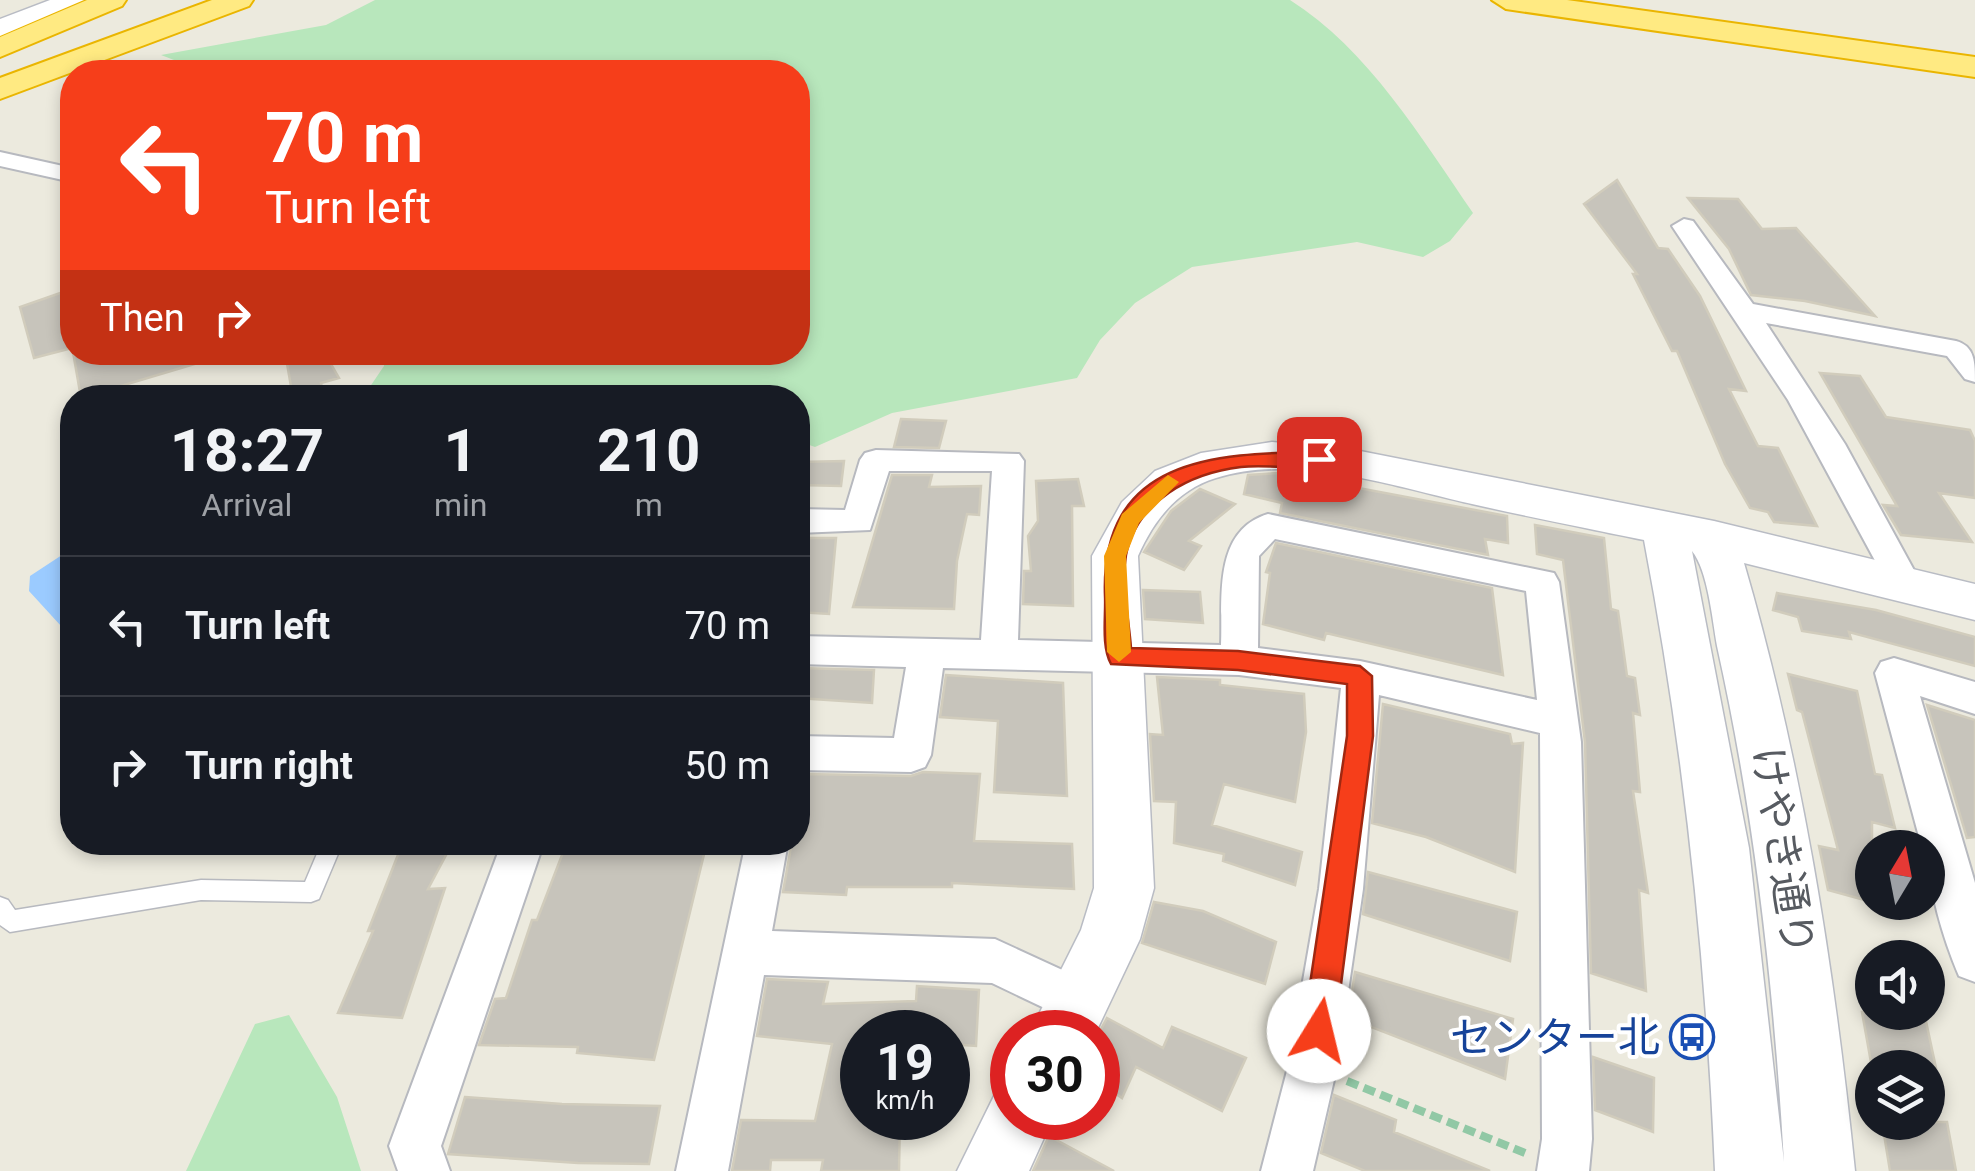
<!DOCTYPE html>
<meta charset="utf-8">
<style>
body{margin:0;font-family:Roboto,"Noto Sans JP",sans-serif;background:#20242c;color:#f1f3f6;height:100vh;display:flex;flex-direction:column;font-size:38px;white-space:nowrap}
*{box-sizing:border-box;margin:0}
p{font-size:32px;color:#9ea1a6}
.icon{flex:none;width:55px;height:55px;fill:none;stroke:currentColor;stroke-width:2;stroke-linecap:round;stroke-linejoin:round}
.map{position:relative;flex:1;overflow:hidden}
.details{position:absolute;left:60px;top:385px;width:750px;height:470px;display:flex;flex-direction:column;background:#171b24;border-radius:40px;box-shadow:0 5px 15px #0003}
.details>*{flex:none}
.banner{position:absolute;left:60px;top:60px;width:750px;height:305px;border-radius:40px;box-shadow:0 5px 15px #0003;background:#f63e1a;color:#fff;overflow:hidden}
.needle{width:65px;rotate:10deg}
.controls{position:absolute;left:1855px;top:830px;display:grid;gap:20px}
.controls a{display:grid;place-items:center;width:90px;height:90px;border-radius:50%;background:#171b24;box-shadow:0 5px 15px #0003;font-size:50px}
.speed{position:absolute;left:840px;top:1010px;display:flex;gap:20px;font-size:50px;font-weight:700;text-align:center}
.speed>*{display:grid;place-content:center;width:130px;height:130px;border-radius:50%;background:#171b24;box-shadow:0 5px 15px #0003;line-height:1}
.speed small{font-size:25px;font-weight:400}
.speed .limit{border:15px solid #d22;background:#fff;color:#111}
.pin{position:absolute;display:grid;place-items:center;width:85px;height:85px;color:#fff;margin:-42px;border-radius:20px;box-shadow:0 5px 15px #0006}
.me{position:absolute;width:110px;margin:-55px;rotate:9deg;stroke-linejoin:round;filter:drop-shadow(0 0 8px #0008)}
.turn{display:flex;align-items:center;gap:35px;height:210px;padding:0 40px;font-size:45px}
.turn .icon{width:130px;height:130px;stroke-width:2.5}
.turn b{display:block;font-size:70px;line-height:85px}
.then{display:flex;align-items:center;height:95px;padding:0 40px;background:#0003;gap:20px;font-size:38px}
.eta{display:flex;justify-content:space-evenly;align-items:center;height:170px;text-align:center}
.eta b{font-size:60px;font-weight:700;line-height:70px}
ul{padding:0;list-style:none}
li{display:flex;align-items:center;gap:30px;height:140px;padding:0 40px;border-top:2px solid #363941}
li div{flex:1}
li b{display:block;font-size:38px}
li em{font-style:normal}
.map>svg:first-child{display:block}
.green{fill:#b8e7bc}
.water{fill:#9bcbff}
.building{fill:#c7c4bb;stroke:#d1ccbc;stroke-width:2.5}
.lines{fill:none;stroke-linecap:round;stroke-linejoin:round}
.lane-casing{stroke:#b7b9bf;stroke-width:3}
.street-casing{stroke:#b7b9bf;stroke-width:4}
.secondary-casing{stroke:#b9bcc4;stroke-width:3}
.highway-casing{stroke:#eab500;stroke-width:4}
.path{stroke:#91c8a5;stroke-width:8;stroke-dasharray:12 6;stroke-linecap:butt}
.lane{fill:#fff;fill-rule:evenodd}
.street{fill:#fff;fill-rule:evenodd}
.secondary{fill:#fff;fill-rule:evenodd}
.highway{fill:#ffea82;fill-rule:evenodd}
.route{fill:#f63e1a;stroke:#a02811;stroke-width:2.5}
.slow{fill:#f59e0b}
.labels{text-anchor:middle;dominant-baseline:central;stroke-width:8;stroke-linejoin:round;paint-order:stroke}
.near-street-label{font-size:42px;fill:#575b61;stroke:#fff}
.near-transit-label{font-size:42px;fill:#164399;stroke:#fff;text-anchor:end}
</style>
<div class="map">
<svg width="1975" height="1171" viewBox="0 0 1975 1171">
<rect width="100%" height="100%" fill="#eceade"/>
<!-- green -->
<path class="green" d="M375 0H1290C1368 49 1422 139 1473 213L1450 241 1423 257 1357 242 1192 267 1135 303 1100 340 1077 378 892 413 815 447 798 441V398L363 397 384 366V353L798 352V72H205L161 55 326 25Z
M289 1015 337 1097 361 1171H186L255 1024Z"/>
<!-- water -->
<path class="water" d="M72 522V638L29 591 30 576 62 555V527Z"/>
<!-- building -->
<path class="building" d="M1617 180 1658 248 1668 249 1700 296 1746 391 1729 389 1758 446 1778 448 1817 526 1774 522 1768 512 1750 508 1725 464 1677 351H1672L1633 274H1637L1584 204Z
M1688 198 1738 199 1762 229 1796 228 1875 316 1805 301 1751 295 1729 249Z
M63 292 72 305V348L34 358 20 307Z
M73 352H210L211 359 81 398Z
M285 352H324L339 378 321 383 324 398H293Z
M1820 373 1860 376 1886 417 1970 430 1975 441V498L1939 493 1972 542 1901 535 1883 505 1897 506Z
M901 419 946 421 939 448 894 447Z
M844 461 841 486 798 485V462Z
M1279 473 1507 516 1508 543 1485 539 1488 555 1280 513 1282 503 1244 494 1248 475Z
M892 475H932L929 487 981 486 979 515 967 514 957 561 954 609 853 607Z
M1078 479 1084 506H1072L1073 606 1023 604 1024 571H1031L1028 536 1038 521 1036 481Z
M1200 489 1235 504 1189 541 1201 546 1184 570 1144 552 1171 511Z
M1535 525 1604 538 1611 609 1618 611 1627 676 1635 678 1640 715 1633 713 1640 792 1633 791 1648 893 1639 890 1646 991 1591 973 1585 742 1563 560 1537 554Z
M798 538H836L829 614 798 612Z
M1276 543 1492 588 1503 675 1326 633 1324 640 1263 624 1270 573 1266 572Z
M1143 590 1200 592 1203 623 1145 619Z
M1777 593 1876 610 1975 637V666L1849 632 1851 639 1802 631 1798 617 1773 610Z
M798 668 874 670 872 703 798 698Z
M1788 674 1857 691 1875 774 1882 775 1895 828 1872 822V902L1828 890 1819 846 1838 850 1802 712 1797 710Z
M946 675 1063 683 1067 796 994 792 998 721 940 717Z
M1157 677 1220 680V685L1304 694 1306 732 1295 802 1224 784 1212 825 1302 852 1295 885 1223 861 1224 854 1174 843 1176 802 1154 801 1150 734 1163 735Z
M1383 704 1510 734 1512 744 1523 743 1515 872 1426 837 1372 823Z
M1927 705 1975 720V837L1967 838Z
M923 772 980 774 974 841 1072 844 1074 889 952 883V887H847L846 895 783 892 791 847 798 842 805 774 911 776Z
M403 842H453L428 889 445 888 402 1018 338 1013 373 931H368Z
M567 842H707L654 1060 577 1053 578 1047 479 1045 495 999 506 998 532 920H537Z
M1368 872 1517 912 1510 961 1363 914Z
M1154 902 1203 911 1276 942 1265 984 1142 943Z
M1355 972 1513 1019 1505 1079 1348 1018Z
M767 979 828 982 823 1004 916 1001 917 986 979 990 976 1046 948 1044V1032H862V1118H900L899 1171H821L823 1160H771L770 1171H732L741 1120 815 1121 832 1044 757 1036Z
M1862 1012H1924L1936 1068H1872Z
M1107 1018 1163 1048 1172 1027 1246 1058 1222 1111 1136 1067 1122 1098 1098 1081V1035Z
M1593 1057 1654 1078 1653 1132 1595 1110Z
M1334 1095 1396 1120 1394 1132 1490 1171H1365L1321 1153Z
M465 1097 562 1104 660 1106 649 1164 578 1163 448 1154Z
M1882 1122H1947L1956 1171H1890Z
M1049 1136 1114 1171H1033Z"/>
<g class="lines">
<defs>
<path id="lane" d="M322 842H343L319 899 311 902 201 900 10 932 0 925V897L8 900 15 910 201 880 305 882Z"/>
<path id="street" d="M0 152 72 168V182L0 166Z
M1684 219 1693 221 1753 304 1956 341C1975 346 1975 363 1975 382L1965 379 1947 356 1766 323 1845 444 1921 583 1916 592 1904 596 1892 592 1788 400 1672 226Z
M876 450 1019 454 1024 461 1018 640 1221 645C1223 599 1212 531 1268 514L1554 573 1559 582 1581 742 1592 1139 1589 1171H1537L1542 1139 1540 733 1379 695 1363 889 1337 1067 1313 1171H1261L1288 1067 1319 889 1341 688 1239 675 943 668 931 755 925 767 911 772 798 770V736L894 738 906 667 798 664V636L981 640 992 471H889L870 530 798 533V509L845 510 860 460 865 453ZM1275 539 1526 591 1537 700 1360 661 1258 648 1259 556Z
M1894 658 1975 682V714L1920 696 1975 883V982L1959 976C1943 938 1928 889 1928 848H1922L1875 673 1881 662Z
M502 842H544L441 1146 450 1171H398L389 1146Z
M746 842H788L772 931 995 939 1095 985 1101 1001 1095 1017 1078 1024 992 983 764 975 728 1171H676Z"/>
<path id="secondary" d="M50 0H84L0 36V19Z
M1272 442 1350 449 1714 521 1975 584V620L1744 563C1802 762 1834 965 1855 1171H1715C1706 959 1684 749 1644 540 1586 528 1529 517 1472 504 1392 486 1297 453 1216 478 1177 490 1154 520 1138 556L1154 888 1140 939 1096 1032H1030L1081 930 1094 888 1092 556 1122 502 1155 471 1201 453ZM1692 551C1708 571 1712 618 1717 646 1755 816 1774 988 1784 1162L1749 848Z
M1012 1087V1118H1053L1029 1171H957L995 1094Z"/>
<path id="highway" d="M87 0H126L122 6 0 57V37Z
M212 0H253L249 6 0 99V78Z
M1492 0H1567L1975 57V77L1506 9Z"/>
</defs>
<!-- lane casing -->
<use href="#lane" class="lane-casing"/>
<!-- street casing -->
<use href="#street" class="street-casing"/>
<!-- secondary casing -->
<use href="#secondary" class="secondary-casing"/>
<!-- highway casing -->
<use href="#highway" class="highway-casing"/>
<!-- path -->
<path class="path" d="M1347 1081 1525 1153"/>
<!-- lane -->
<use href="#lane" class="lane"/>
<!-- street -->
<use href="#street" class="street"/>
<!-- secondary -->
<use href="#secondary" class="secondary"/>
<!-- highway -->
<use href="#highway" class="highway"/>
</g>
<!-- route -->
<path class="route" d="M1319 452 1326 454V464C1299 471 1269 464 1241 467 1191 473 1137 500 1126 555 1121 583 1129 620 1131 648L1238 651 1360 666 1372 676 1373 736 1335 1031 1330 1042 1319 1047 1308 1042 1303 1031 1347 736V684L1238 670 1111 664C1101 646 1106 616 1105 596 1100 458 1213 453 1319 452Z"/>
<!-- slow -->
<path class="slow" d="M1168 475 1179 482 1139 523 1126 556 1131 652 1119 662 1107 652 1104 556 1122 514Z"/>
<!-- icons -->
<defs>
<symbol id="bus-ring" viewBox="-11 -11 22 22"><circle r="9.5" fill="#fff" stroke="#1a4fb4" stroke-width="1.5"/><path d="M-5-6H5V4H4V6H2V4H-2V6H-4V4H-5ZM-3.5-4V0h7V-4ZM-3.5 1.2v1.5H-2V1.2ZM2 1.2v1.5H3.5V1.2Z" fill="#1a4fb4"/></symbol>
</defs>
<g fill-rule="evenodd">
<use href="#bus-ring" x="1667" y="1012" width="50" height="50"/>
</g>
<g class="labels">
<!-- near-street labels -->
<g class="near-street-label">
<text transform="translate(1783 851) rotate(81)">けやき通り</text>
</g>
<!-- near-transit labels -->
<g class="near-transit-label">
<text x="1660" y="1037">センター北</text>
</g>
</g>
</svg>
<div class="controls">
<a><svg class="needle" viewBox="-14 -14 28 28"><path d="M0-13l5 13h-10z" fill="#e53935"/><path d="M0 13l5-13h-10z" fill="#9ea1a6"/></svg></a>
<a><svg class="icon" aria-label="sound" viewBox="0 0 24 24"><path d="M4 9h4l5-4v14l-5-4H4zM17 9q2 3 0 6"/></svg></a>
<a><svg class="icon" aria-label="layers" viewBox="0 0 24 24"><path d="M12 4l9 5-9 5-9-5zM3 14l9 5 9-5"/></svg></a>
</div>
<div class="speed"><div>19<small>km/h</small></div><div class="limit">30</div></div>
<div class="pin" style="left:1319px;top:459px;background:#d93025"><svg class="icon" aria-label="arrive" viewBox="0 0 24 24"><path d="M6 21V4h12l-3 4 3 4H6"/></svg></div>
<svg class="me" style="left:1319px;top:1031px" viewBox="-20 -20 40 40"><circle r="19" fill="#fff"/><path d="M0-13L10 11 0 6-10 11z" fill="#f63e1a"/></svg>
<div class="banner">
<div class="turn"><svg class="icon" aria-label="left" viewBox="0 0 24 24"><path d="M17 20v-9H6M10 6l-5 5 5 5"/></svg><div><b>70 m</b>Turn left</div></div>
<div class="then">Then<svg class="icon" aria-label="right" viewBox="0 0 24 24"><path d="M7 20v-9h11M14 6l5 5-5 5"/></svg></div>
</div>
<section class="details">
<div class="eta">
<div><b>18:27</b><p>Arrival</p></div>
<div><b>1</b><p>min</p></div>
<div><b>210</b><p>m</p></div>
</div>
<ul>
<li><svg class="icon" aria-label="left" viewBox="0 0 24 24"><path d="M17 20v-9H6M10 6l-5 5 5 5"/></svg><div><b>Turn left</b></div><em>70 m</em></li>
<li><svg class="icon" aria-label="right" viewBox="0 0 24 24"><path d="M7 20v-9h11M14 6l5 5-5 5"/></svg><div><b>Turn right</b></div><em>50 m</em></li>
</ul>
</section>
</div>
